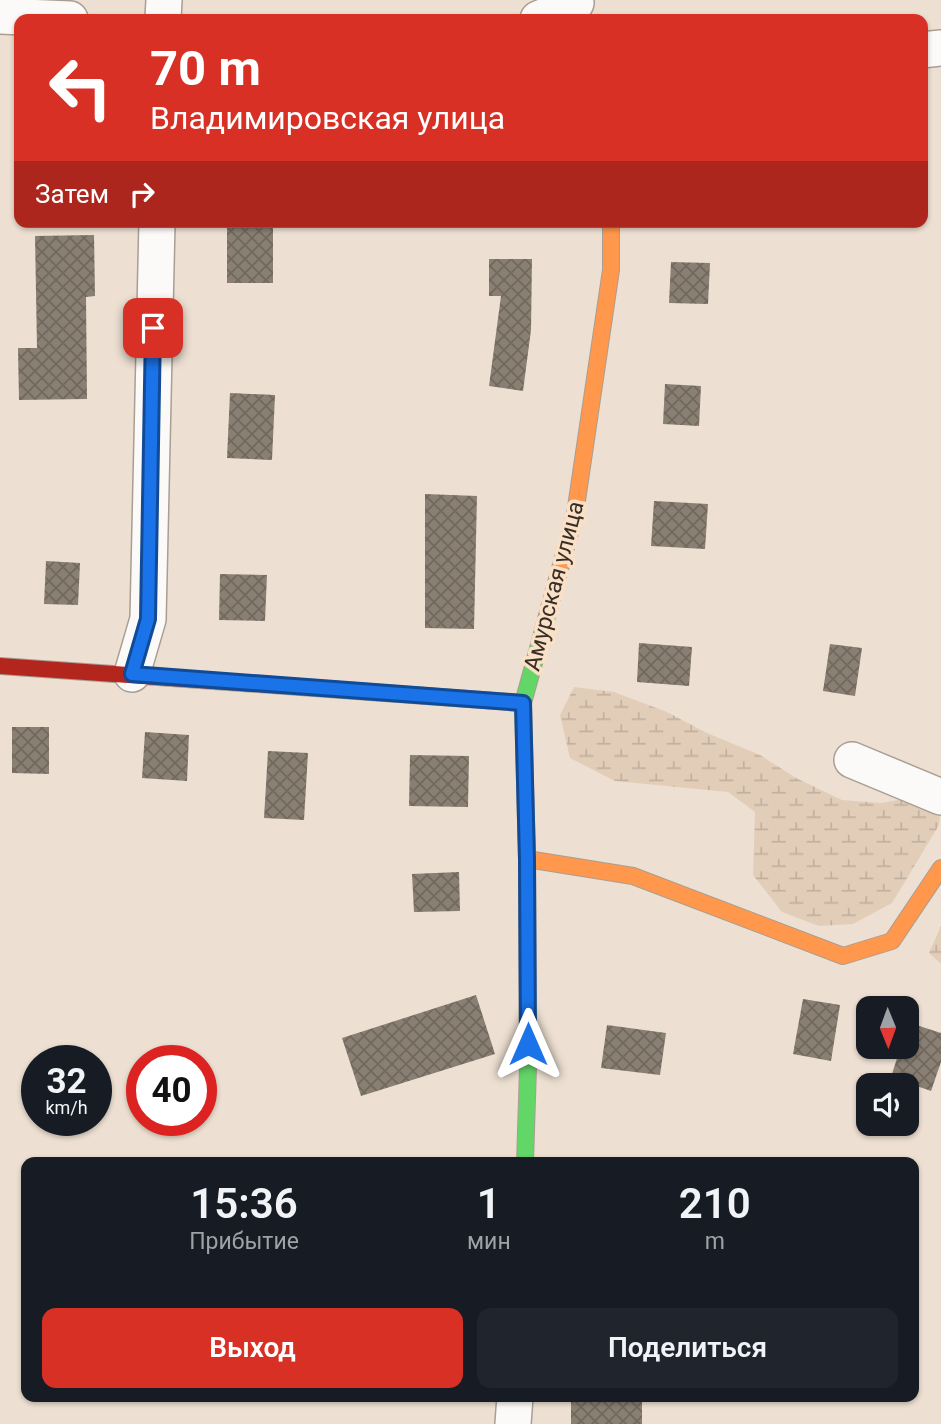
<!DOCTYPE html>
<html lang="ru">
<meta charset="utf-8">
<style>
body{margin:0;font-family:Roboto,sans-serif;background:#20242c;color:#f1f3f6;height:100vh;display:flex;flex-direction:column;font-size:26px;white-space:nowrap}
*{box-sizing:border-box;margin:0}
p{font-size:23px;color:#9ea1a6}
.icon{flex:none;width:38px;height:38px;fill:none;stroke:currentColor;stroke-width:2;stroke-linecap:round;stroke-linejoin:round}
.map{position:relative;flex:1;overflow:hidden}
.details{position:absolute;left:21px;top:1157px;width:898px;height:245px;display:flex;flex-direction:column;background:#171b24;border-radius:14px;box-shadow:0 2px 5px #0004}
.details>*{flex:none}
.top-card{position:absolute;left:14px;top:14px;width:914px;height:214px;border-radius:14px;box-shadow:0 2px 5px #0004;background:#d93025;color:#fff;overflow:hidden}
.needle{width:46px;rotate:179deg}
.buttons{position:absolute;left:856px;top:996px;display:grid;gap:14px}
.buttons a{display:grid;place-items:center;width:63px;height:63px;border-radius:14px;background:#171b24;box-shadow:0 2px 5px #0004;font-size:35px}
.speed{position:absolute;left:21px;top:1045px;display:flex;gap:14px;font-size:35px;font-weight:700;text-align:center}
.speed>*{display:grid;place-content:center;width:91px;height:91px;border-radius:50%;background:#171b24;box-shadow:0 2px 5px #0004;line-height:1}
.speed small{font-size:18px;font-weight:400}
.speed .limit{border:10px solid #d22;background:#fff;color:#111}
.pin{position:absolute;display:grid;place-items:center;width:60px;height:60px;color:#fff;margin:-30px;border-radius:14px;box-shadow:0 4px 10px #0006}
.me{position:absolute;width:77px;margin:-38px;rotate:0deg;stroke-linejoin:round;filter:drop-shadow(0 0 5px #0008)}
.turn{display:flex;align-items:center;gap:24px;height:147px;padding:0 21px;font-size:32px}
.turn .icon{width:91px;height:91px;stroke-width:2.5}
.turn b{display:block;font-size:49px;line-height:60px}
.then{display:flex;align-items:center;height:66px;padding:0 21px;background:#0003;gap:14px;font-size:26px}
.eta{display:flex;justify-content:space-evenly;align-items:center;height:119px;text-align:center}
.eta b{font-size:42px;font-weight:600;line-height:49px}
.cta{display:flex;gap:14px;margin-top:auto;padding:14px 21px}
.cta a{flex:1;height:80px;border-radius:14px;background:#d93025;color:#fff;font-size:28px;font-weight:600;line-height:80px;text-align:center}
.cta a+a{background:#20242c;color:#f1f3f6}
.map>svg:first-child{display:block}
.wetland{fill:url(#wetland-marsh)}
.building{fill:url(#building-cross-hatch)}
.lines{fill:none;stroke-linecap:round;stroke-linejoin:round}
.street-casing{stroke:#a89e93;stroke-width:38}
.fast-casing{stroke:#a89e93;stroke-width:18}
.slow-casing{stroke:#a89e93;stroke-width:18}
.jam-casing{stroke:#a89e93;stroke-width:18}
.street{stroke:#fcfaf8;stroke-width:35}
.fast{stroke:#63d668;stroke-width:16}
.slow{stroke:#ff974d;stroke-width:16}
.jam{stroke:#b3261e;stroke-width:16}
.route-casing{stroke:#114b97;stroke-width:18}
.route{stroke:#1a73e8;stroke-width:12}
.labels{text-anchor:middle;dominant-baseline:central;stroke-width:7;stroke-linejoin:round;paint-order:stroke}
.street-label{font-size:23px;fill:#382e25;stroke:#f9e0c6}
</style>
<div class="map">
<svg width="941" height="1424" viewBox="0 0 941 1424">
<defs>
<pattern id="wetland-marsh" width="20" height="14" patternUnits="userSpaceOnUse" patternTransform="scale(1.75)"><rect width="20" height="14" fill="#e2cdb9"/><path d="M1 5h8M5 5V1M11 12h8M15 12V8" fill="none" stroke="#c3b09f"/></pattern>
<pattern id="building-cross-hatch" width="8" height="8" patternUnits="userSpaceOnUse" patternTransform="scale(1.75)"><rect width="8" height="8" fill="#897f73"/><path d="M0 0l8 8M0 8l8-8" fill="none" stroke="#71685e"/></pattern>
</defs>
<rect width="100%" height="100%" fill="#ede0d2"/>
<!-- wetland -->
<path class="wetland" d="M574 687 614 692 667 712 707 733 760 755 796 778 842 800 881 803 903 799 924 805 940 816 939 825 892 903 853 924 819 926 782 912 753 875 755 812 728 792 615 781 570 758 560 715Z
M941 926V964L929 953Z"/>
<!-- building -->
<path class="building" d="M227 222H273V283H227Z
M94 235 95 296 86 297 87 399 19 400 18 348H37L35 236Z
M489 259H532L531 330 523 391 489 386 501 296H489Z
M671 262 710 263 708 304 669 303Z
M665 384 701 386 699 426 663 424Z
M230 393 275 395 272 460 227 458Z
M425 494 477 496 474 629 425 628Z
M654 501 708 504 705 549 651 546Z
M46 561 80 563 78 605 44 604Z
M220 574 267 575 265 621 219 620Z
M639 643 692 647 689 686 637 682Z
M830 644 862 648 855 696 823 691Z
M12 727H49V774L12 773Z
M145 732 189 735 187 781 142 778Z
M268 751 308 753 304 820 264 818Z
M410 755 469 756 468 807 409 806Z
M459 872 460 911 414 912 412 874Z
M476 995 495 1054 361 1096 342 1038Z
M803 999 840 1005 831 1061 793 1054Z
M910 1023 941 1033V1062L931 1091 891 1077 901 1046H906V1031Z
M607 1025 666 1033 660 1075 601 1068Z
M571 1396H642V1424H571Z"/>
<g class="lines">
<defs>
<path id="street" d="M0 16 70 19
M163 19 164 0
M538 19 576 3
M922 50 941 48
M132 674 148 619 157 222
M852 760 941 797
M513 1424 515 1396"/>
<path id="fast" d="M286 686 523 703
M525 1162 528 1068 527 859 523 703 561 565"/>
<path id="slow" d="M561 565 575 514 611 270V222
M527 859 633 876 843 956 892 941 941 868"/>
<path id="jam" d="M0 666 286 686"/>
</defs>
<!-- street casing -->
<use href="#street" class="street-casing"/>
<!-- fast casing -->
<use href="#fast" class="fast-casing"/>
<!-- slow casing -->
<use href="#slow" class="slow-casing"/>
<!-- jam casing -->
<use href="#jam" class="jam-casing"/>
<!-- street -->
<use href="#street" class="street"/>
<!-- fast -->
<use href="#fast" class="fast"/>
<!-- slow -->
<use href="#slow" class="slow"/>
<!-- jam -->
<use href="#jam" class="jam"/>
</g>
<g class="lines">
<defs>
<path id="route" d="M153 328 148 619 132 674 523 703 527 859 528 1044"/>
</defs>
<!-- route casing -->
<use href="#route" class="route-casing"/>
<!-- route -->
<use href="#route" class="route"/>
</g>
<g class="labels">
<!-- street labels -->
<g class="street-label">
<text transform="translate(554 586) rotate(-75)">Амурская улица</text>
</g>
</g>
</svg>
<div class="buttons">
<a><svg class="needle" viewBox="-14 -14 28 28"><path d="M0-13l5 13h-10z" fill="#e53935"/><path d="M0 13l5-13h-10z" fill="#9ea1a6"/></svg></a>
<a><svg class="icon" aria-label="sound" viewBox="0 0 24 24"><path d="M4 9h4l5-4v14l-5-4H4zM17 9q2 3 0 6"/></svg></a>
</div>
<div class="speed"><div>32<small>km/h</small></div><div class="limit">40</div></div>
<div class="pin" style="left:153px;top:328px;background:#d93025"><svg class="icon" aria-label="arrive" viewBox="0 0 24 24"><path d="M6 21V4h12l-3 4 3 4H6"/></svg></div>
<svg class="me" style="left:528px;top:1044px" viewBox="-20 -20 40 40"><path d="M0-17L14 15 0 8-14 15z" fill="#1a73e8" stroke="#fff" stroke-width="4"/></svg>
<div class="top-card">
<div class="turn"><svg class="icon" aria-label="left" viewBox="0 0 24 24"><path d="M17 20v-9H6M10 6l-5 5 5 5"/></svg><div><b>70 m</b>Владимировская улица</div></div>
<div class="then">Затем<svg class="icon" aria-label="right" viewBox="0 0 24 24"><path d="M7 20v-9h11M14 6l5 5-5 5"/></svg></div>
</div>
<section class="details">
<div class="eta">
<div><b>15:36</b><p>Прибытие</p></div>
<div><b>1</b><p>мин</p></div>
<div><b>210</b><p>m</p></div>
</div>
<div class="cta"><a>Выход</a><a>Поделиться</a></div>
</section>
</div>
